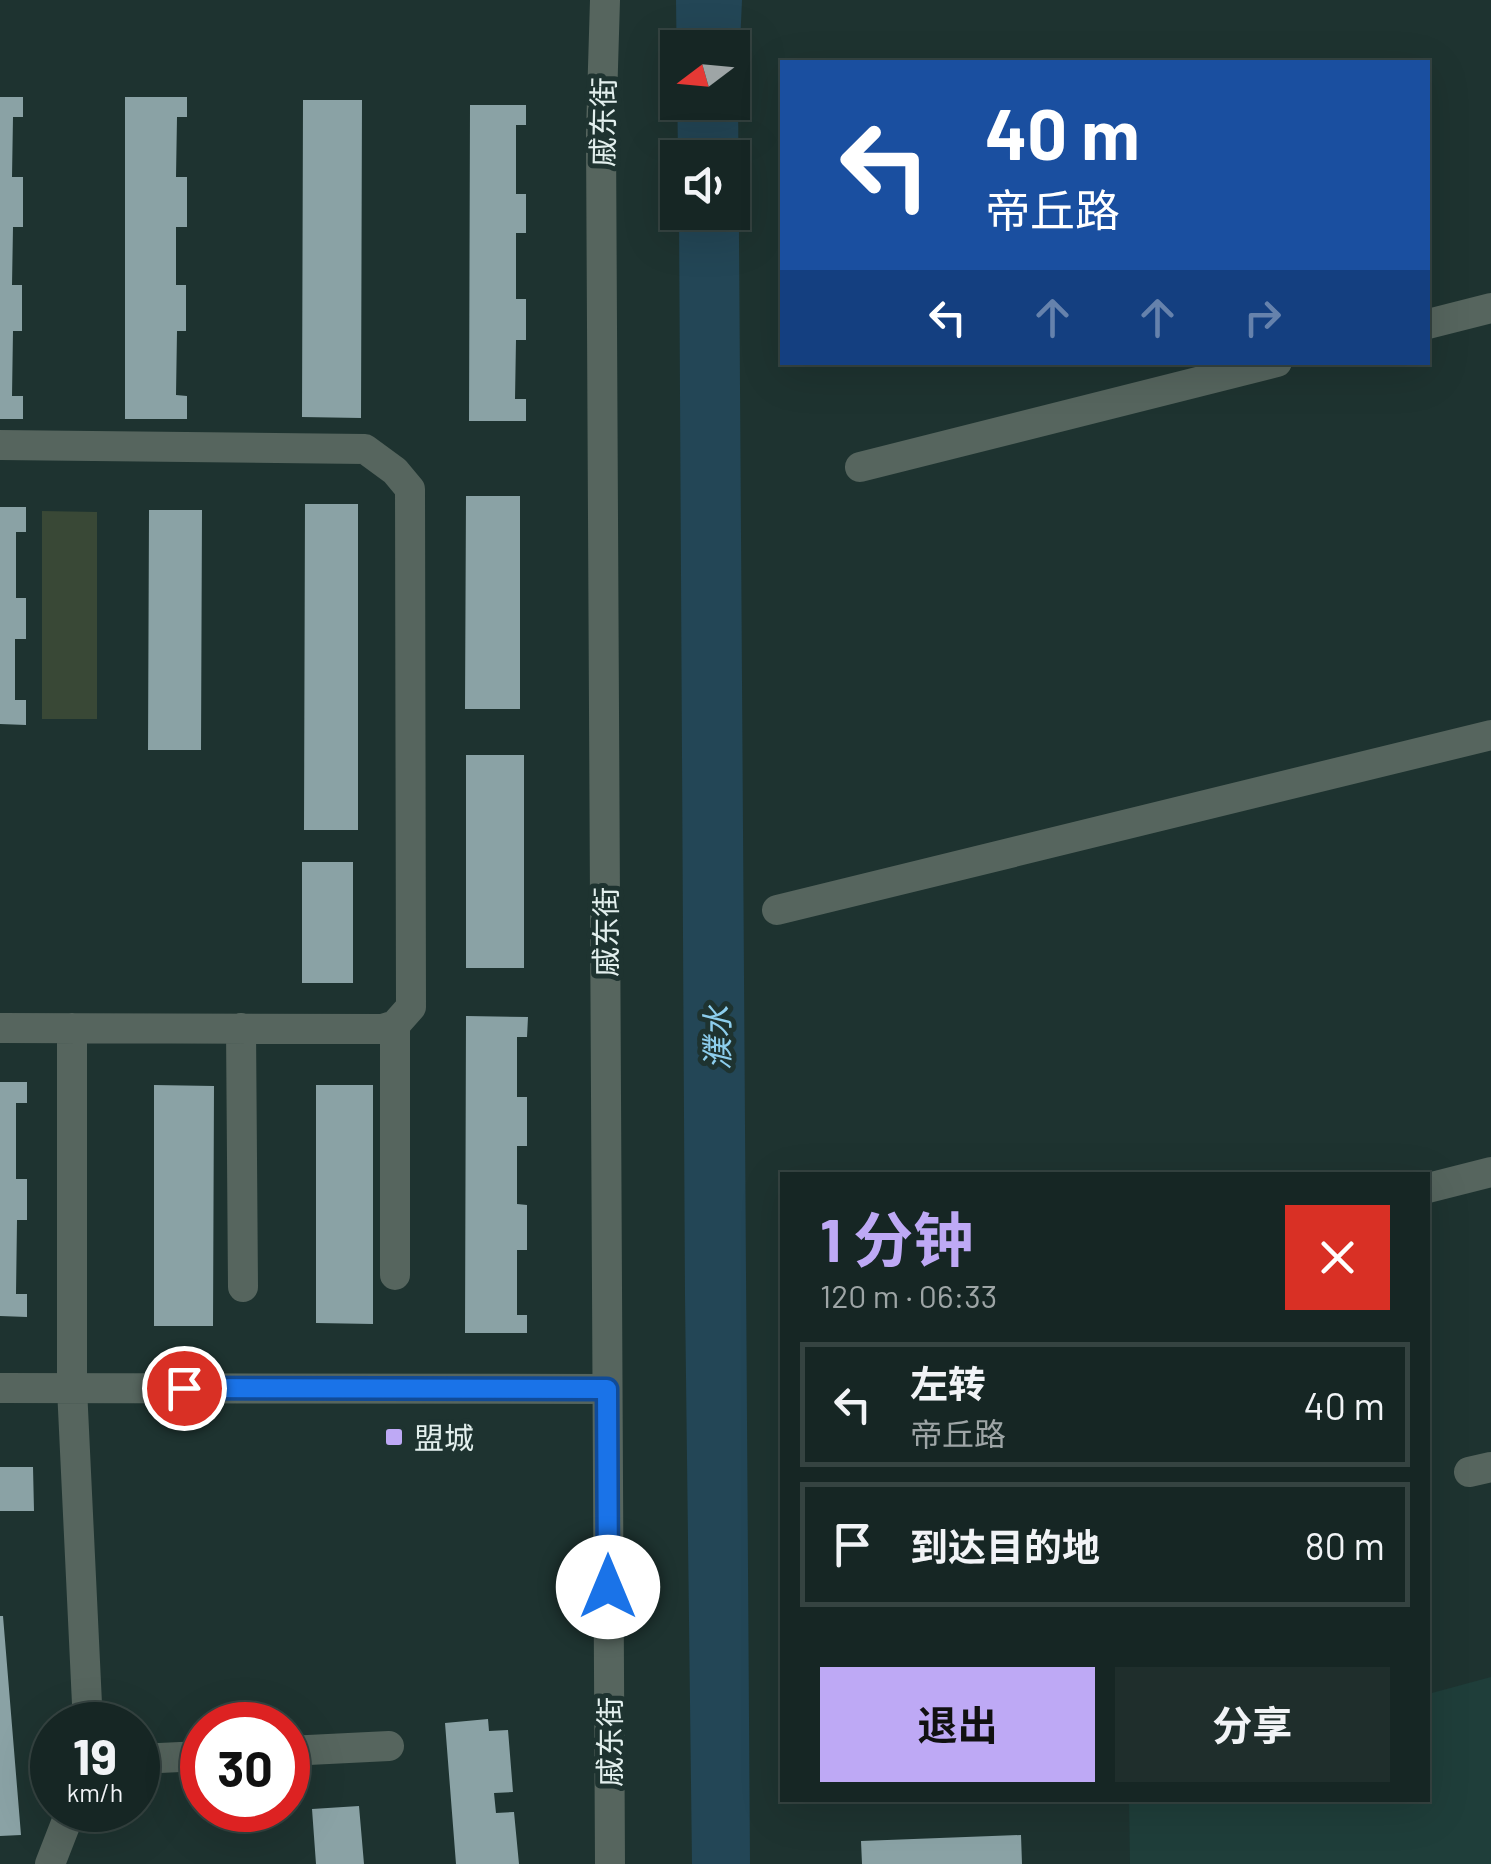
<!DOCTYPE html>
<html lang="zh">
<meta charset="utf-8">
<style>
body{margin:0;font-family:Barlow,"Noto Sans SC",sans-serif;background:#1f2e2c;color:#f1f3f6;height:100vh;display:flex;flex-direction:column;font-size:38px;white-space:nowrap}
*{box-sizing:border-box;margin:0}
p{font-size:32px;color:#9ea5a6}
.icon{flex:none;width:55px;height:55px;fill:none;stroke:currentColor;stroke-width:2;stroke-linecap:round;stroke-linejoin:round}
.map{position:relative;flex:1;overflow:hidden}
.details{position:absolute;left:780px;top:1172px;width:650px;height:630px;display:flex;flex-direction:column;background:#162624;border-radius:0px;box-shadow:0 10px 40px #0002,0 0 0 2px #354341}
.details>*{flex:none}
.banner{position:absolute;left:780px;top:60px;width:650px;height:305px;border-radius:0px;box-shadow:0 10px 40px #0002,0 0 0 2px #354341;background:#1a4fa0;color:#fff;overflow:hidden}
.needle{width:65px;rotate:254deg}
.controls{position:absolute;left:660px;top:30px;display:grid;gap:20px}
.controls a{display:grid;place-items:center;width:90px;height:90px;border-radius:0px;background:#162624;box-shadow:0 10px 40px #0002,0 0 0 2px #354341;font-size:50px}
.speed{position:absolute;left:30px;top:1702px;display:flex;gap:20px;font-size:50px;font-weight:700;text-align:center}
.speed>*{display:grid;place-content:center;width:130px;height:130px;border-radius:50%;background:#162624;box-shadow:0 10px 40px #0002,0 0 0 2px #354341;line-height:1}
.speed small{font-size:25px;font-weight:400}
.speed .limit{border:15px solid #d22;background:#fff;color:#111}
.pin{position:absolute;display:grid;place-items:center;width:85px;height:85px;color:#fff;margin:-42px;border:5px solid #fff;border-radius:50%;box-shadow:0 2px 10px #0007}
.me{position:absolute;width:110px;margin:-55px;rotate:0deg;stroke-linejoin:round;filter:drop-shadow(0 0 8px #0008)}
.turn{display:flex;align-items:center;gap:35px;height:210px;padding:0 40px;font-size:45px}
.turn .icon{width:130px;height:130px;stroke-width:2.5}
.turn b{display:block;font-size:70px;line-height:85px}
.lanes{display:flex;align-items:center;height:95px;padding:0 40px;background:#0003;justify-content:center;gap:50px;direction:ltr}
.lanes .off{opacity:.35}
.round{display:grid;place-items:center;flex:none;width:105px;height:105px;border-radius:0px;background:#1f2e2c}
.headline{display:flex;align-items:center;justify-content:space-between;height:170px;padding:0 40px}
h1{font-size:60px;font-weight:700;line-height:75px;color:#bea9f5}
.action{display:flex;gap:20px;margin-top:auto;padding:20px 40px}
.action a{flex:1;height:115px;border-radius:0px;background:#bea9f5;color:#111;font-size:40px;font-weight:700;line-height:115px;text-align:center}
.action a+a{background:#1f2e2c;color:#f1f3f6}
ul{padding:0;list-style:none}
li{display:flex;align-items:center;gap:30px;height:125px;margin:0 20px 15px;padding:0 20px;border:5px solid #354341;border-radius:0px}
li div{flex:1}
li b{display:block;font-size:38px}
li em{font-style:normal}
.map>svg:first-child{display:block}
.built{fill:#1f3e3a}
.green{fill:#394836}
.water{fill:#234656;fill-rule:evenodd}
.building{fill:#8aa2a5}
.lines{fill:none;stroke-linecap:round;stroke-linejoin:round}
.minor{stroke:#56655e;stroke-width:30}
.route-casing{stroke:#114b97;stroke-width:25}
.route{stroke:#1a73e8;stroke-width:18}
.poi-dot{fill:#bea9f5;stroke:#1e3330;stroke-width:4}
.labels{text-anchor:middle;dominant-baseline:central;stroke-width:10;stroke-linejoin:round;paint-order:stroke}
.street-label{font-size:30px;fill:#e2efed;stroke:#1e3330}
.poi-label{font-size:30px;fill:#e2efed;stroke:#1e3330;text-anchor:start}
.water-label{font-size:32px;font-style:italic;fill:#8dceed;stroke:#1e3330}
</style>
<div class="map">
<svg width="1491" height="1864" viewBox="0 0 1491 1864">
<rect width="100%" height="100%" fill="#1e3330"/>
<!-- built -->
<path class="built" d="M1491 1677V1864H1130L1129 1800H1428V1694Z"/>
<!-- green -->
<path class="green" d="M42 511 97 512V719H42Z"/>
<!-- water -->
<path class="water" d="M676 0H742L738 90 750 1864H692L685 1296 679 213 732 212V158L678 157ZM678 48H732V102H678Z"/>
<!-- building -->
<path class="building" d="M0 97H23V117H13L12 177H23V227H13L12 285H22V331H13L12 396H23V419H0Z
M125 97H187V117H177L176 177H187V227H176V285H186V331H177L176 395 187 396V419H125Z
M303 100H362L361 418 302 417Z
M470 105H526V125H516V194H526V233H516V299H526V340H516L515 399H526V421H469Z
M466 496H520V709H465Z
M305 504H358V830H304Z
M0 507H26V532H16V598H26V639H15V700H26V725L0 724Z
M149 510H202L201 750H148Z
M466 755H524V968H466Z
M302 862H353V983H302Z
M466 1016 528 1017 527 1037H517V1097H527V1146H517V1204L527 1205V1250H517V1315H527V1333H465Z
M0 1082H27V1103H16V1179H27V1220H17L16 1294H27V1317L0 1316Z
M154 1085 214 1086 213 1326H154Z
M316 1085H373V1324L316 1323Z
M0 1467H33L34 1511H0Z
M0 1616H3L21 1835 0 1836Z
M488 1719 489 1731 508 1730 513 1792 494 1793 496 1813 514 1812 519 1864H456L445 1723Z
M359 1806 364 1864H316L312 1809Z
M1021 1835 1022 1864H862L861 1841Z"/>
<g class="lines">
<!-- minor -->
<path class="minor" d="M605 0 601 134 610 1864
M1428 324 1491 308
M0 445 365 449 395 471 410 489 411 1007 395 1025 382 1029 0 1028
M860 467 1277 362
M777 910 1491 735
M72 1028V1388L88 1725
M241 1028 243 1287
M1428 1188 1491 1172
M395 1275V1025
M0 1388 607 1389
M1469 1472 1491 1467
M288 1751 389 1746
M138 1759 202 1756
M50 1864 71 1810"/>
</g>
<g class="lines">
<defs>
<path id="route" d="M184 1388 607 1389 608 1587"/>
</defs>
<!-- route casing -->
<use href="#route" class="route-casing"/>
<!-- route -->
<use href="#route" class="route"/>
</g>
<!-- markers -->
<rect class="poi-dot" x="384" y="1427" width="20" height="20" rx="5"/>
<g class="labels">
<!-- street labels -->
<g class="street-label">
<text transform="translate(602 122) rotate(-89)">戚东街</text>
<text transform="translate(605 932) rotate(-90)">戚东街</text>
<text transform="translate(609 1742) rotate(-90)">戚东街</text>
</g>
<!-- poi labels -->
<g class="poi-label">
<text x="414" y="1437">盟城</text>
</g>
<!-- water labels -->
<g class="water-label">
<text transform="translate(716 1038) rotate(-90)">濮水</text>
</g>
</g>
</svg>
<div class="controls">
<a><svg class="needle" viewBox="-14 -14 28 28"><path d="M0-13l5 13h-10z" fill="#e53935"/><path d="M0 13l5-13h-10z" fill="#9ea5a6"/></svg></a>
<a><svg class="icon" aria-label="sound" viewBox="0 0 24 24"><path d="M4 9h4l5-4v14l-5-4H4zM17 9q2 3 0 6"/></svg></a>
</div>
<div class="speed"><div>19<small>km/h</small></div><div class="limit">30</div></div>
<div class="pin" style="left:184px;top:1388px;background:#d93025"><svg class="icon" aria-label="arrive" viewBox="0 0 24 24"><path d="M6 21V4h12l-3 4 3 4H6"/></svg></div>
<svg class="me" style="left:608px;top:1587px" viewBox="-20 -20 40 40"><circle r="19" fill="#fff"/><path d="M0-13L10 11 0 6-10 11z" fill="#1a73e8"/></svg>
<div class="banner">
<div class="turn"><svg class="icon" aria-label="left" viewBox="0 0 24 24"><path d="M17 20v-9H6M10 6l-5 5 5 5"/></svg><div><b>40 m</b>帝丘路</div></div>
<div class="lanes"><svg class="icon" aria-label="left" viewBox="0 0 24 24"><path d="M17 20v-9H6M10 6l-5 5 5 5"/></svg><svg class="icon off" aria-label="ahead" viewBox="0 0 24 24"><path d="M12 20V5M6 11l6-6 6 6"/></svg><svg class="icon off" aria-label="ahead" viewBox="0 0 24 24"><path d="M12 20V5M6 11l6-6 6 6"/></svg><svg class="icon off" aria-label="right" viewBox="0 0 24 24"><path d="M7 20v-9h11M14 6l5 5-5 5"/></svg></div>
</div>
<section class="details">
<div class="headline"><div><h1>1 分钟</h1><p>120 m · 06:33</p></div><a class="round" style="background:#d93025;color:#fff"><svg class="icon" aria-label="close" viewBox="0 0 24 24"><path d="M6 6l12 12M18 6L6 18"/></svg></a></div>
<ul>
<li><svg class="icon" aria-label="left" viewBox="0 0 24 24"><path d="M17 20v-9H6M10 6l-5 5 5 5"/></svg><div><b>左转</b><p>帝丘路</p></div><em>40 m</em></li>
<li><svg class="icon" aria-label="arrive" viewBox="0 0 24 24"><path d="M6 21V4h12l-3 4 3 4H6"/></svg><div><b>到达目的地</b></div><em>80 m</em></li>
</ul>
<div class="action"><a>退出</a><a>分享</a></div>
</section>
</div>
